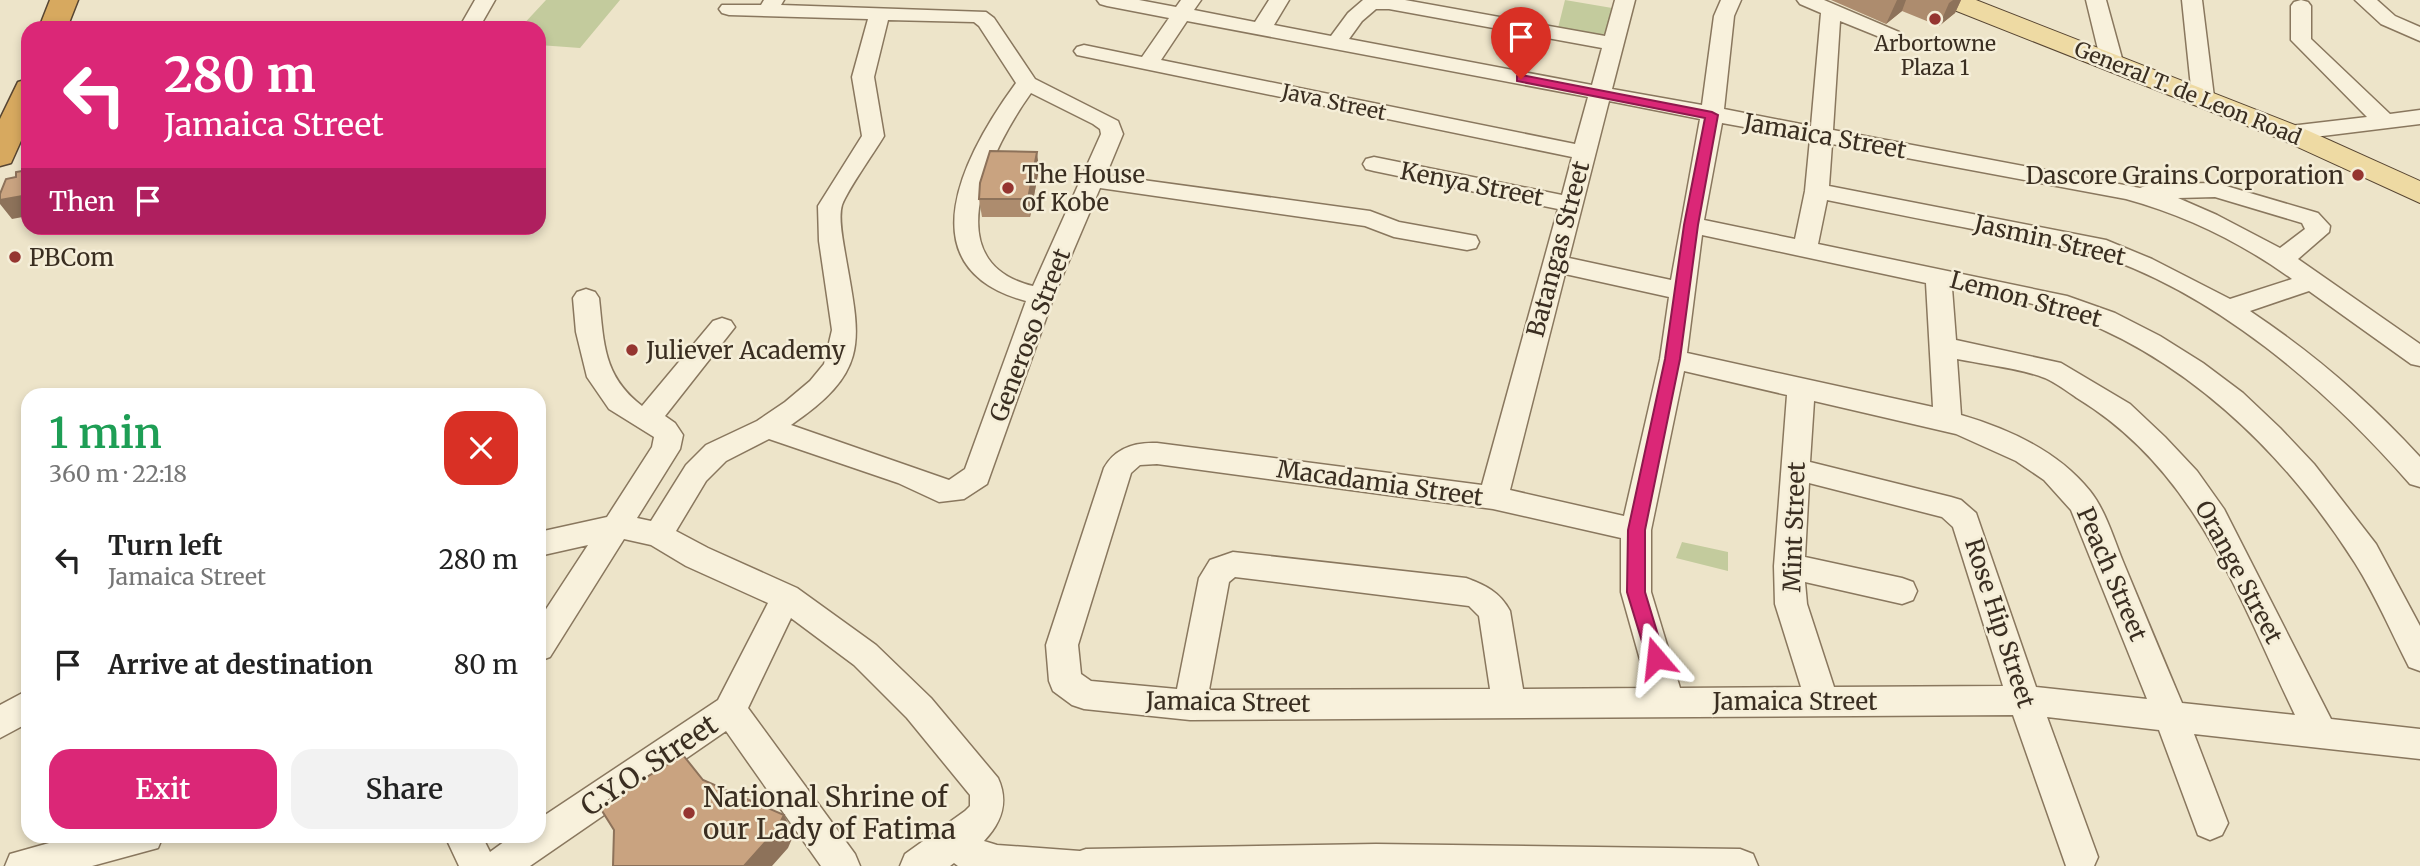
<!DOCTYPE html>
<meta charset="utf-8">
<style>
body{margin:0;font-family:Merriweather,serif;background:#f2f2f2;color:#222;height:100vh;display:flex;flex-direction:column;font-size:26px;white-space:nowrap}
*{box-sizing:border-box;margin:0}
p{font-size:23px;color:#767676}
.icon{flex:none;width:38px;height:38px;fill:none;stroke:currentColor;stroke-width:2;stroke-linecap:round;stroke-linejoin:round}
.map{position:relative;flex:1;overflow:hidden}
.drawer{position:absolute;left:21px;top:388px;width:525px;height:455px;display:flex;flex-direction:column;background:#fff;border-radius:21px;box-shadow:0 4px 10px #0003}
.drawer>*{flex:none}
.hud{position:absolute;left:21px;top:21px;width:525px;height:214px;border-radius:21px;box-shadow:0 4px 10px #0003;background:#db2777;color:#fff;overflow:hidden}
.pin{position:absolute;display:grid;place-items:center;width:60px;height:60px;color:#fff;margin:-72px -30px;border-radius:50% 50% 50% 0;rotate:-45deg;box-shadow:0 0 7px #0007}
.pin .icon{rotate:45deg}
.me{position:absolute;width:77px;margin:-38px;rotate:343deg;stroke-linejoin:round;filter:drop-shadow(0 0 5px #0008)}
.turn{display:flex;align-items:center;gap:24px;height:147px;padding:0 28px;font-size:32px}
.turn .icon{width:91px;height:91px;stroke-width:2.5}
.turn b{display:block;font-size:49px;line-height:60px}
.then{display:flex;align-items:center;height:66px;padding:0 28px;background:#0003;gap:14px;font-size:26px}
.round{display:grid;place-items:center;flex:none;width:74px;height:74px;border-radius:21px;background:#f2f2f2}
.summary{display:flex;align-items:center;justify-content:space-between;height:119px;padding:0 28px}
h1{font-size:42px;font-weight:600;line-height:52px;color:#1e9e55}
.primary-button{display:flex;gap:14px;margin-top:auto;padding:14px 28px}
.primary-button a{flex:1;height:80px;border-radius:21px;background:#db2777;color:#fff;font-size:28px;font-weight:600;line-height:80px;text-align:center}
.primary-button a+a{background:#f2f2f2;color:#222}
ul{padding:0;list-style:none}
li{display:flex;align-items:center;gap:21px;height:105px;padding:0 28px}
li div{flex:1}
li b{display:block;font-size:26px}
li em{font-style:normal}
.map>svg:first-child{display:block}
.green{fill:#c3cb9d}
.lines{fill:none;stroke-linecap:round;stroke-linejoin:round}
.minor-casing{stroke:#89775e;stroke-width:3}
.major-casing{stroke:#574532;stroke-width:2}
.highway-casing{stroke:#574532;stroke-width:3}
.minor{fill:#f8f1dc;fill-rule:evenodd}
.major{fill:#eedaa3;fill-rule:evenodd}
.highway{fill:#d7a95f;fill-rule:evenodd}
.wall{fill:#ad8c6e}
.shaded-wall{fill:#8d725a}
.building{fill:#c9a380;stroke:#8d725a;stroke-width:2}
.route{fill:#db2777;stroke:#8e194d;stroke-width:2}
.poi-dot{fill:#953530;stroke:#f5eed8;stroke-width:2.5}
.labels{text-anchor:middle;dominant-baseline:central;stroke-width:5;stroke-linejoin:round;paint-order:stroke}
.far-poi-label{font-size:21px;fill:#3a2e21;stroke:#f5eed8}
.far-street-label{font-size:21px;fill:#3a2e21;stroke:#f5eed8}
.street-label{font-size:24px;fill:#3a2e21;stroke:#f5eed8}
.poi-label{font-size:24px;fill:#3a2e21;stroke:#f5eed8;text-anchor:start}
.near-street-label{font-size:28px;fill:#3a2e21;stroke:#f5eed8}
.near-poi-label{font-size:28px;fill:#3a2e21;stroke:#f5eed8;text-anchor:start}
</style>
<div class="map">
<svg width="2420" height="866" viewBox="0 0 2420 866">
<rect width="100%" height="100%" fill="#ede4c9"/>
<!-- green -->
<path class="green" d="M546 0H620L580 48 539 45V28H520Z
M1565 0 1618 9 1609 37 1558 28Z
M1682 542 1728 552V571L1676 558Z"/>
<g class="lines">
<defs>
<path id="minor" d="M475 0H495L479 28H459Z
M764 0H784L781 5 986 12 994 18 1035 79 1118 121 1123 134 1106 175 1370 211 1399 222 1476 236 1479 242 1476 248 1467 250 1394 237 1365 226 1100 188 1054 296 987 484 964 499 939 502 898 483 769 439 726 461 706 481 676 531 708 548 797 588 876 645 931 698 998 778C1009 802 1002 822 984 841L997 845 1080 851 1086 849 1376 844 1740 849 1753 854 1758 866H958L954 863 950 866H900L905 854 965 811 970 806V795L907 718 854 665 791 618 748 708 855 854 860 866H821L726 731 530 866H459L445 836H482L490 852 512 836H539V819L718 700 768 603 686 566 651 545 624 539 550 657 539 661V620L588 545 539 556V532L607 517 652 447 654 437 609 409 587 377 576 332 573 298 577 292 586 289 595 292 599 298C604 344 603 376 642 406L713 321 722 318 731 321 735 327 665 416 675 423 683 435 680 449 637 518 651 521 686 465 706 445 757 421 785 402 810 381 824 364 832 330 819 241 818 206 862 136 852 77 868 19 729 15 722 13 719 9 722 5H761ZM888 20 974 22 979 26 1016 83C965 153 903 268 1026 301L965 469 949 480 791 425C872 370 860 340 845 253 843 240 838 218 842 205 848 189 874 153 884 136L874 77ZM1031 93 1093 124 1100 129 1101 134 1033 286C933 262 993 146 1031 93Z
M1097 0H1139L1176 7 1181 0H1201L1194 10 1255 22 1269 0H1289L1274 25 1331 36 1348 13 1363 0H1405L1605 36 1615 0H1635L1612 89 1702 105 1714 16 1721 0H1741L1734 16 1724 109 1811 126 1821 13 1800 4 1797 0H1824L1899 32 1902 36 1899 40 1892 42 1840 21 1833 130 2140 188 2150 184 2216 183 2318 213 2330 226 2329 232 2298 259 2420 344V366L2411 364 2309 291 2250 311C2313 353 2369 401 2420 457V487L2410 484C2327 389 2214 291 2092 253 2064 244 2033 241 2004 235 1945 224 1886 212 1827 200L1818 244 2067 296 2115 313 2160 336 2203 363 2243 393 2280 428 2314 464 2376 544 2420 626V671L2409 667C2391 632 2376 596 2355 563 2284 451 2182 353 2056 311 2023 299 1986 295 1952 288L1956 340 2061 363 2130 404 2165 437 2197 471 2224 509 2331 719 2420 729V759L2194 734 2228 823 2222 835 2210 840 2198 835 2159 730 2047 717 2098 857 2094 866H2066L2013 715 1190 720 1084 709 1072 705 1053 691 1049 681 1046 645 1104 468C1115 448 1135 442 1157 443L1482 485 1558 209 1374 171 1366 169 1363 164 1366 159 1374 157 1562 195 1572 157 1077 55 1074 51 1077 47 1084 45 1142 57 1169 18 1107 6 1100 4ZM1376 9H1389L1602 48 1592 85 1349 39 1362 21ZM1187 21 1588 97 1575 144 1161 60ZM1609 101 1700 119 1671 280 1569 258ZM1722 123 1810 139 1805 191 1795 239 1704 220ZM1832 144 2126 199C2185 215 2242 243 2292 279L2230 299 2152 259 2106 240 1829 186ZM2215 197 2302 223 2305 229 2280 248 2217 215 2178 198ZM1702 235 1926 283 1933 407 1687 353ZM1565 274 1669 297 1660 359 1624 516 1510 490ZM1957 359C1982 364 2023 369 2045 378 2056 383 2067 391 2077 398 2197 471 2237 595 2295 715L2182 703C2162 656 2143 610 2124 564 2114 540 2106 511 2090 491 2058 451 2009 429 1961 415ZM1684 371 1787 395 1774 566 1775 604 1801 687 1680 688 1651 592V530ZM1814 401 1956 434 2016 461 2044 480 2071 510 2147 699 2036 687 1976 513 1961 500 1951 497 1810 462ZM1157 464 1493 509 1621 538V592L1648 688 1523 689 1510 611C1500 592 1485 585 1466 578L1233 552 1210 560 1199 578 1177 689 1091 681 1081 674 1078 645 1131 473 1140 465ZM1809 483 1942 517 1953 527 2003 686 1834 687 1807 604 1805 582 1902 604 1913 600 1917 591 1913 582 1902 578 1805 557ZM1235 577 1469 606 1479 616 1490 689 1209 690 1229 582Z
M2086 0H2106L2123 62 2119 66H2105L2101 62Z
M2182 0H2202L2214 97 2211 102H2195L2192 97Z
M2301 0 2308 2 2311 6V39L2390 114 2420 110V124L2290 140 2282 138 2279 133 2282 128 2290 126 2367 117 2291 40V6L2294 2Z
M2355 0H2377L2395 16 2420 27V41L2381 24Z
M28 690V723L0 738V705Z
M74 836H163L158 848 92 866H5L10 854Z"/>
<path id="major" d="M1940 0H1976L2300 127 2420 181V203L2280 139 1944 6Z"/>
<path id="highway" d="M50 0H78L67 28H39Z
M28 79V125L11 163 0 166V119L18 82Z"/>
</defs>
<!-- minor casing -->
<use href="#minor" class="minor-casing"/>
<!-- major casing -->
<use href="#major" class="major-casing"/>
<!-- highway casing -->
<use href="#highway" class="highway-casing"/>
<!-- minor -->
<use href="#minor" class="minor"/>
<!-- major -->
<use href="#major" class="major"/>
<!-- highway -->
<use href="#highway" class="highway"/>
</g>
<!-- wall -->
<path class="wall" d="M1831 0H1961L1955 13 1939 26 1902 11 1886 24Z
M1039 169 1030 217H982L979 199Z"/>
<!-- shaded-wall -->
<path class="shaded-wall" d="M1897 0H1906L1902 11 1886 24Z
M1953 0H1961L1955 13 1939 26 1949 3Z
M1037 152 1039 169 1030 217 1028 199Z
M28 195V216L12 219 0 204V200Z
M784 815 794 834 788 848 772 866H744Z"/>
<!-- building -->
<path class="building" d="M990 151 1037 152 1028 199H979L980 183Z
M28 170V195L0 200V194L6 179 16 177V172Z
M683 755 703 780 784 815 777 829 744 866H613L614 830 599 806Z"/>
<!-- route -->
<path class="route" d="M1521 75 1712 112 1718 115 1698 225 1680 359 1645 530V592L1665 658 1662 663 1656 666 1649 663 1647 658 1627 592 1628 530 1665 359 1684 225 1705 118 1517 81V76Z"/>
<!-- markers -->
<g class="poi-dot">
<circle cx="1935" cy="19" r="7"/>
<circle cx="2358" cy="175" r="7"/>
<circle cx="1008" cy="188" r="7"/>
<circle cx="15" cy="257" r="7"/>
<circle cx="632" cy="350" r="7"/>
<circle cx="689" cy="813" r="7"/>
</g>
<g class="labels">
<!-- far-poi labels -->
<g class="far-poi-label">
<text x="1935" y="43">Arbortowne<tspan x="1935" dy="24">Plaza 1</tspan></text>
</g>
<!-- far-street labels -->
<g class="far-street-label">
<text transform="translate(2188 93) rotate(22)">General T. de Leon Road</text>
<text transform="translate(1334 102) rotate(12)">Java Street</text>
</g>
<!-- street labels -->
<g class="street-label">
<text transform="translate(1825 136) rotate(10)">Jamaica Street</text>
<text transform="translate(1472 184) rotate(11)">Kenya Street</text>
<text transform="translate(2050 240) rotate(13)">Jasmin Street</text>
<text transform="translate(1558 249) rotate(-75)">Batangas Street</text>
<text transform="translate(2026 299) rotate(15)">Lemon Street</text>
<text transform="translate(1030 335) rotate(-69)">Generoso Street</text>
<text transform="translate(1380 483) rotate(8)">Macadamia Street</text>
<text transform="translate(1794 527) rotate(-88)">Mint Street</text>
<text transform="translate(2239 572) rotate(62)">Orange Street</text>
<text transform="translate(2112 574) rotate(67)">Peach Street</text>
<text transform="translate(2000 623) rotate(72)">Rose Hip Street</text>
<text x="1795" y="701">Jamaica Street</text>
<text transform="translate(1228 702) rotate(1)">Jamaica Street</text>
</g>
<!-- poi labels -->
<g class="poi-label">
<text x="1022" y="174">The House<tspan x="1022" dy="28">of Kobe</tspan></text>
<text x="2344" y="175" text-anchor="end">Dascore Grains Corporation</text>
<text x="29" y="257">PBCom</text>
<text x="646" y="350">Juliever Academy</text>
</g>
<!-- near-street labels -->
<g class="near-street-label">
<text transform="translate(649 765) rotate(-34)">C.Y.O. Street</text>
</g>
<!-- near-poi labels -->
<g class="near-poi-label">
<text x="703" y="797">National Shrine of<tspan x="703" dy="32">our Lady of Fatima</tspan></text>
</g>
</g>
</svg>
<div class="pin" style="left:1521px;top:79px;background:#d93025"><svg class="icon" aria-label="arrive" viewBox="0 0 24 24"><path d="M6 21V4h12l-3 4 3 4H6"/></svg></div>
<svg class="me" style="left:1656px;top:658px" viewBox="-20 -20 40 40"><path d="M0-17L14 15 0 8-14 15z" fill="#db2777" stroke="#fff" stroke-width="4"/></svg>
<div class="hud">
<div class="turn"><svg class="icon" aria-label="left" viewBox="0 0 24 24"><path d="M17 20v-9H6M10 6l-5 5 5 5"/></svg><div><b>280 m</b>Jamaica Street</div></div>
<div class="then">Then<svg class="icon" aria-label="arrive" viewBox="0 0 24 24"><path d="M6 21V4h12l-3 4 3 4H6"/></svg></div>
</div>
<section class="drawer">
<div class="summary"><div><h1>1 min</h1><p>360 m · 22:18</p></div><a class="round" style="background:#d93025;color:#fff"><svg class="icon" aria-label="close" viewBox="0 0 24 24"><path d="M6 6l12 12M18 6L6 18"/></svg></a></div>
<ul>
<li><svg class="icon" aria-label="left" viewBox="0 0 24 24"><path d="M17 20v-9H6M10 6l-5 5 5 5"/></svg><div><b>Turn left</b><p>Jamaica Street</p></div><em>280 m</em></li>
<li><svg class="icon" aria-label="arrive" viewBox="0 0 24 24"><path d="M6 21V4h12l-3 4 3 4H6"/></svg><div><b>Arrive at destination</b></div><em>80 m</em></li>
</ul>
<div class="primary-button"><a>Exit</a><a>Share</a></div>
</section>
</div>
